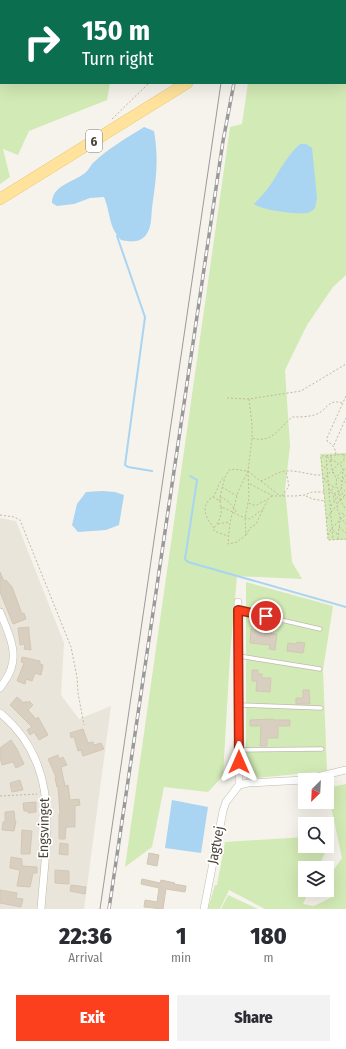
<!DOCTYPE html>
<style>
body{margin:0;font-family:"Fira Sans Condensed",sans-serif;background:#f2f2f3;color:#2b2b33;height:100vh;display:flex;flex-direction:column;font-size:15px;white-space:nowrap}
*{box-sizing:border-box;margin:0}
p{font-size:13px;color:#7c7c81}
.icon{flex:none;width:22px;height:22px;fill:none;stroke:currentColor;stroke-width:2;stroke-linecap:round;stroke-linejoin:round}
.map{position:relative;height:909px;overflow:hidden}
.panel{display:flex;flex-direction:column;background:#fff;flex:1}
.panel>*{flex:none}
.guide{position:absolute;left:0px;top:0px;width:346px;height:84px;box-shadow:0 4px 16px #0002;background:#0b6e4f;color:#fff;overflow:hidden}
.needle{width:26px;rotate:204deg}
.fabs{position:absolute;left:298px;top:773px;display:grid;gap:8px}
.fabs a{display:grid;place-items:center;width:36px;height:36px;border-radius:0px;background:#fff;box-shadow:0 4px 16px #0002;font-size:20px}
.pin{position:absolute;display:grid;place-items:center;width:34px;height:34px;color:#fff;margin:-17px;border:2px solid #fff;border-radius:50%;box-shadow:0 1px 4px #0007}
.me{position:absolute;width:44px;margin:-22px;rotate:0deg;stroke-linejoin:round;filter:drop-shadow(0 0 3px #0008)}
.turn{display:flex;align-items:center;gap:14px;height:84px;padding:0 16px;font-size:18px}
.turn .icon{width:52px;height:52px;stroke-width:2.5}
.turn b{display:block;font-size:28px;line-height:34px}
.eta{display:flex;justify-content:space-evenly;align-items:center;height:68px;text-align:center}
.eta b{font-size:24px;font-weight:800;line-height:28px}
.cta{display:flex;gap:8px;margin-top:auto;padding:8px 16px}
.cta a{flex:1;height:46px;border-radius:0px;background:#fc3f1d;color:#fff;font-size:16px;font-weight:800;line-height:46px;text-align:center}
.cta a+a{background:#f2f2f3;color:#2b2b33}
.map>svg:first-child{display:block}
.residential{fill:#eae5da}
.green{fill:#d2eab5}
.water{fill:#a9d4f2}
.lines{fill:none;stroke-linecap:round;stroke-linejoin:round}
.stream{stroke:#a9d4f2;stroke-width:2}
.building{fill:#d8cfc1;stroke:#d3c7b4}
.lane-casing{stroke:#c2bbae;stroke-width:5}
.street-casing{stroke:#c2bbae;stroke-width:8}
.primary-casing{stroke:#e6c16a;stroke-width:12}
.path{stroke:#c4b79f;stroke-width:1;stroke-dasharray:2 2;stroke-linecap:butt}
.lane{stroke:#fff;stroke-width:3.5}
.street{stroke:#fff;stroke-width:7}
.primary{stroke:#ffe39c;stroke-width:11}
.tram{stroke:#9a9a9a;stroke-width:1}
.rail-casing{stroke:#9a9a9a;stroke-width:3.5}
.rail{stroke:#fff;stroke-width:2;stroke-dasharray:6;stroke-linecap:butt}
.route-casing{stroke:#a42913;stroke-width:10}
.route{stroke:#fc3f1d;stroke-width:7}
.labels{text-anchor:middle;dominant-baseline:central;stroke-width:3.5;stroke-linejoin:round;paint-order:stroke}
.shield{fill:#fff;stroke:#817c74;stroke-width:1}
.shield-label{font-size:13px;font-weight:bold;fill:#4b4439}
.street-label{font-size:14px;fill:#4b4439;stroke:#fff}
</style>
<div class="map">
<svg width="346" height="909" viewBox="0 0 346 909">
<rect width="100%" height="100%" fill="#f6f3ec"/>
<!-- residential -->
<path class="residential" d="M0 518 16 521 64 643 61 695 79 719 111 706 84 909H0Z"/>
<!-- green -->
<path class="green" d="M0 0H135L1 1V83H110L107 100 29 131 18 155 3 149 10 177 0 184Z
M346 22V275L333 287 307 325 285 370 290 446 285 489 292 562 302 579 237 576 230 655 223 776 208 792 164 787 152 847 125 867 230 127 242 124 248 83H345Z
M346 453V540H328L320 454Z
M246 582 333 606 323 670 327 771 246 779Z
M346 784V909H265L229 890 220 909H208L215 885H217L225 842 305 837V846H327V836H329L330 842 318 868H305V890H309L303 904 314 906 334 896 332 872 342 858 327 788Z
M228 895 258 909H221Z"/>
<!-- water -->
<path class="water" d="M144 127 154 131C159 159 156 180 152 208 151 217 152 227 146 235 140 243 130 242 121 240 108 226 111 214 104 197L90 198 74 204 57 206 52 203C52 185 74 182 85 173 89 170 90 166 93 163 106 150 128 137 144 127Z
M300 144H306L312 148 317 198 315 208C314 209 312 211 310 212 302 216 261 210 254 204 260 197 267 191 271 184 280 170 287 156 300 144Z
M102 491 115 492 124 495 119 525 106 530 78 532 72 525 77 504 86 492Z
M172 800 208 807 201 853 165 848Z"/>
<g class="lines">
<!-- stream -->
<path class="stream" d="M117 236 145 317 125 465 128 467 152 471
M190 476 197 480 185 559 188 562 346 607"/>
</g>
<!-- building -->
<path class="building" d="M0 572 4 581 6 580 12 587 22 614 24 613 26 619 13 624 0 592Z
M29 627V633L31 650 24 649 25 644 20 645 18 628Z
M251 629 266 633 277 634 275 650 269 649 270 645 250 643Z
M297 642 305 643 303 653 287 651 288 643 297 644Z
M22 657 40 661V664L43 665 41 675 35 673 32 681 26 679 25 684 17 681 24 663 21 662Z
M252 670H258V674H262V678H271L270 692 256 691 257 681H252Z
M303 690H309L310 704H296V698H303Z
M17 697 24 703 26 701 27 703 29 701 33 705 28 710 36 719 38 717 48 735 39 740 34 732 30 735 27 730 32 727 10 705Z
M273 719V720H290V726H278V738H267V746H260L261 726H250V720Z
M83 729 88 743 93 742 94 745 101 743 104 749 83 756 81 750 78 751 74 737 71 738 70 733Z
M11 740 17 749 24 764 16 768 13 762 2 765 0 757V748Z
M58 755 59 759 63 757 67 765 61 767 65 786 68 785 70 800 79 799 80 805 75 806V827H66L65 839H59V814H60L58 786 57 787 55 778 56 777 48 759Z
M20 780 23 790 12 792 10 783Z
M36 802V812L28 813V811H24L23 803Z
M14 811 15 821H16L14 831 2 830 3 822H5V812Z
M22 830 32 831 30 854H21Z
M60 843 68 844V855L59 854Z
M149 853 159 855 157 866 147 864Z
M11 857 22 859V866L37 867V873H33L30 887 17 886 20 870 10 868Z
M55 870 69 871V884L55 883Z
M142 879 160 883 161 880 175 883 174 884 186 886 185 892 166 889 163 909 144 907 145 900 157 902 159 888 141 884Z
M71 885 86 887 85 894 70 891Z
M0 890 17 893 16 898 23 899 21 907 0 903Z"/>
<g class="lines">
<defs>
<path id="lane" d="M238 610 320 629
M239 656 320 669
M239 705 321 708
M239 750 322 749"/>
<path id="street" d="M0 612C7 630 18 650 11 669 9 676 4 682 0 688
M0 713C63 765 46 838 41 909
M239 785 248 783 304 780 346 770
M204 909 223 811 226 802 239 785 238 602"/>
<path id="primary" d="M318 1 320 0
M0 199 187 83"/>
</defs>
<!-- lane casing -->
<use href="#lane" class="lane-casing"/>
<!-- street casing -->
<use href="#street" class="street-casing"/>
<!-- primary casing -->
<use href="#primary" class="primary-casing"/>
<!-- path -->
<path class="path" d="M201 1V0
M345 18 346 16
M345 19H346
M345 22H346
M112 119 149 83
M346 396 327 438V441C333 445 335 447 336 455L346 454
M227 398 249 399 301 391 346 364
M249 399 252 424V438C272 444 278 429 292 417 299 417 307 417 314 415 327 412 327 398 342 403
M334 445 346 418
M336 455 321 456 328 540 346 539
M326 456 333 539
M331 456C331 460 331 465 332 469 334 476 338 477 336 485L340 494V500
M327 457 338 463
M324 468 331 460
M248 471 249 498 245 518 246 535 237 542 228 544 230 522 238 492 248 471 252 438
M332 471 339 463
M334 473 330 472 324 479 328 484 336 488
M346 475 343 478 346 483
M261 481 279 495
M342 482 337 476 346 468
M250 484 273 496H295L305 495 312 492H324
M222 487 237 496
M341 487 346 492
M329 489 333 494 334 501 338 504 337 509C343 517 338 529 338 539
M339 493 337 497 340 500 346 510
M329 494 334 487
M334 494 341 489V486L342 485 343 469 340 464 344 460V454
M282 496 289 486 286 471
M306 496 313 499 325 501
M344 496 346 493
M213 497 220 501 221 507C231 510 241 518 250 519L260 511 263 510
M220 497 225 477 229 470C235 468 241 471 248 471L260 481C270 479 277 471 286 471 299 470 311 476 323 475
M220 501V497C227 499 234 507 237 513
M249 503 253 505H257C262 501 267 501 272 496
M338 503 340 500 344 498 341 490
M331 506 336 500 335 494
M221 507C222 515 219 522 214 528V531L228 536
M0 515 14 517 20 520 71 647 77 677 78 693 84 725
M340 517 346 524
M327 519 333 509 337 506
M218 524 229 522
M339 527 346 533
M214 528C208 520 201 511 208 501 210 498 213 498 215 494 218 488 219 482 224 477
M333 530 338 535
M246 535 250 528 256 524 267 501
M328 535 332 528 345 515 340 512
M0 796 37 794"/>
<!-- lane -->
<use href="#lane" class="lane"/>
<!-- street -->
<use href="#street" class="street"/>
<!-- primary -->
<use href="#primary" class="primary"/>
<!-- tram -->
<path class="tram" d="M233 1 234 0
M100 909 221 83"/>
<defs>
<path id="rail" d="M260 1V0
M109 909 223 141 234 83"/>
</defs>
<!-- rail casing -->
<use href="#rail" class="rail-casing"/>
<!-- rail -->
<use href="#rail" class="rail"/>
</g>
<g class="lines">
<defs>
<path id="route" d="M239 762 238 610 266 616"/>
</defs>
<!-- route casing -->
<use href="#route" class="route-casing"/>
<!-- route -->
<use href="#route" class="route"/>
</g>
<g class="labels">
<!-- shield labels -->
<rect class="shield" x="86" y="130" width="16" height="22" rx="3"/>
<g class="shield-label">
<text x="94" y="141">6</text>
</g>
<!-- street labels -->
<g class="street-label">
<text transform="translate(44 828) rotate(-89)">Engsvinget</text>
<text transform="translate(216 845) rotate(-79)">Jagtvej</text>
</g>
</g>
</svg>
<div class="fabs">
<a><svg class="needle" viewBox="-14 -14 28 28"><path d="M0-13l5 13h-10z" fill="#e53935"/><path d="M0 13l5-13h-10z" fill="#7c7c81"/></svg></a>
<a><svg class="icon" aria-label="search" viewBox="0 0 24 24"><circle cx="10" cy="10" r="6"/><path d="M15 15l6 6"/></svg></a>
<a><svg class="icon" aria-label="layers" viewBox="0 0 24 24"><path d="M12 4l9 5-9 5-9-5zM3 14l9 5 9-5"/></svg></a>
</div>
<div class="pin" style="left:266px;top:616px;background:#d93025"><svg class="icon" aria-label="arrive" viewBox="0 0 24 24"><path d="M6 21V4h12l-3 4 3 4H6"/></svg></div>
<svg class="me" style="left:239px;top:762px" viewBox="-20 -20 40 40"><path d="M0-17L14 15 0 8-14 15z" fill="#fc3f1d" stroke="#fff" stroke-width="4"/></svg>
<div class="guide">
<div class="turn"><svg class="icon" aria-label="right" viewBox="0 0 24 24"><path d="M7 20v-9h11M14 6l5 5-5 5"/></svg><div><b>150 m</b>Turn right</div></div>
</div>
</div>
<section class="panel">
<div class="eta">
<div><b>22:36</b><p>Arrival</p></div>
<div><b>1</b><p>min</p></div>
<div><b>180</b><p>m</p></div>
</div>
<div class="cta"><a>Exit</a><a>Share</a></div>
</section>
